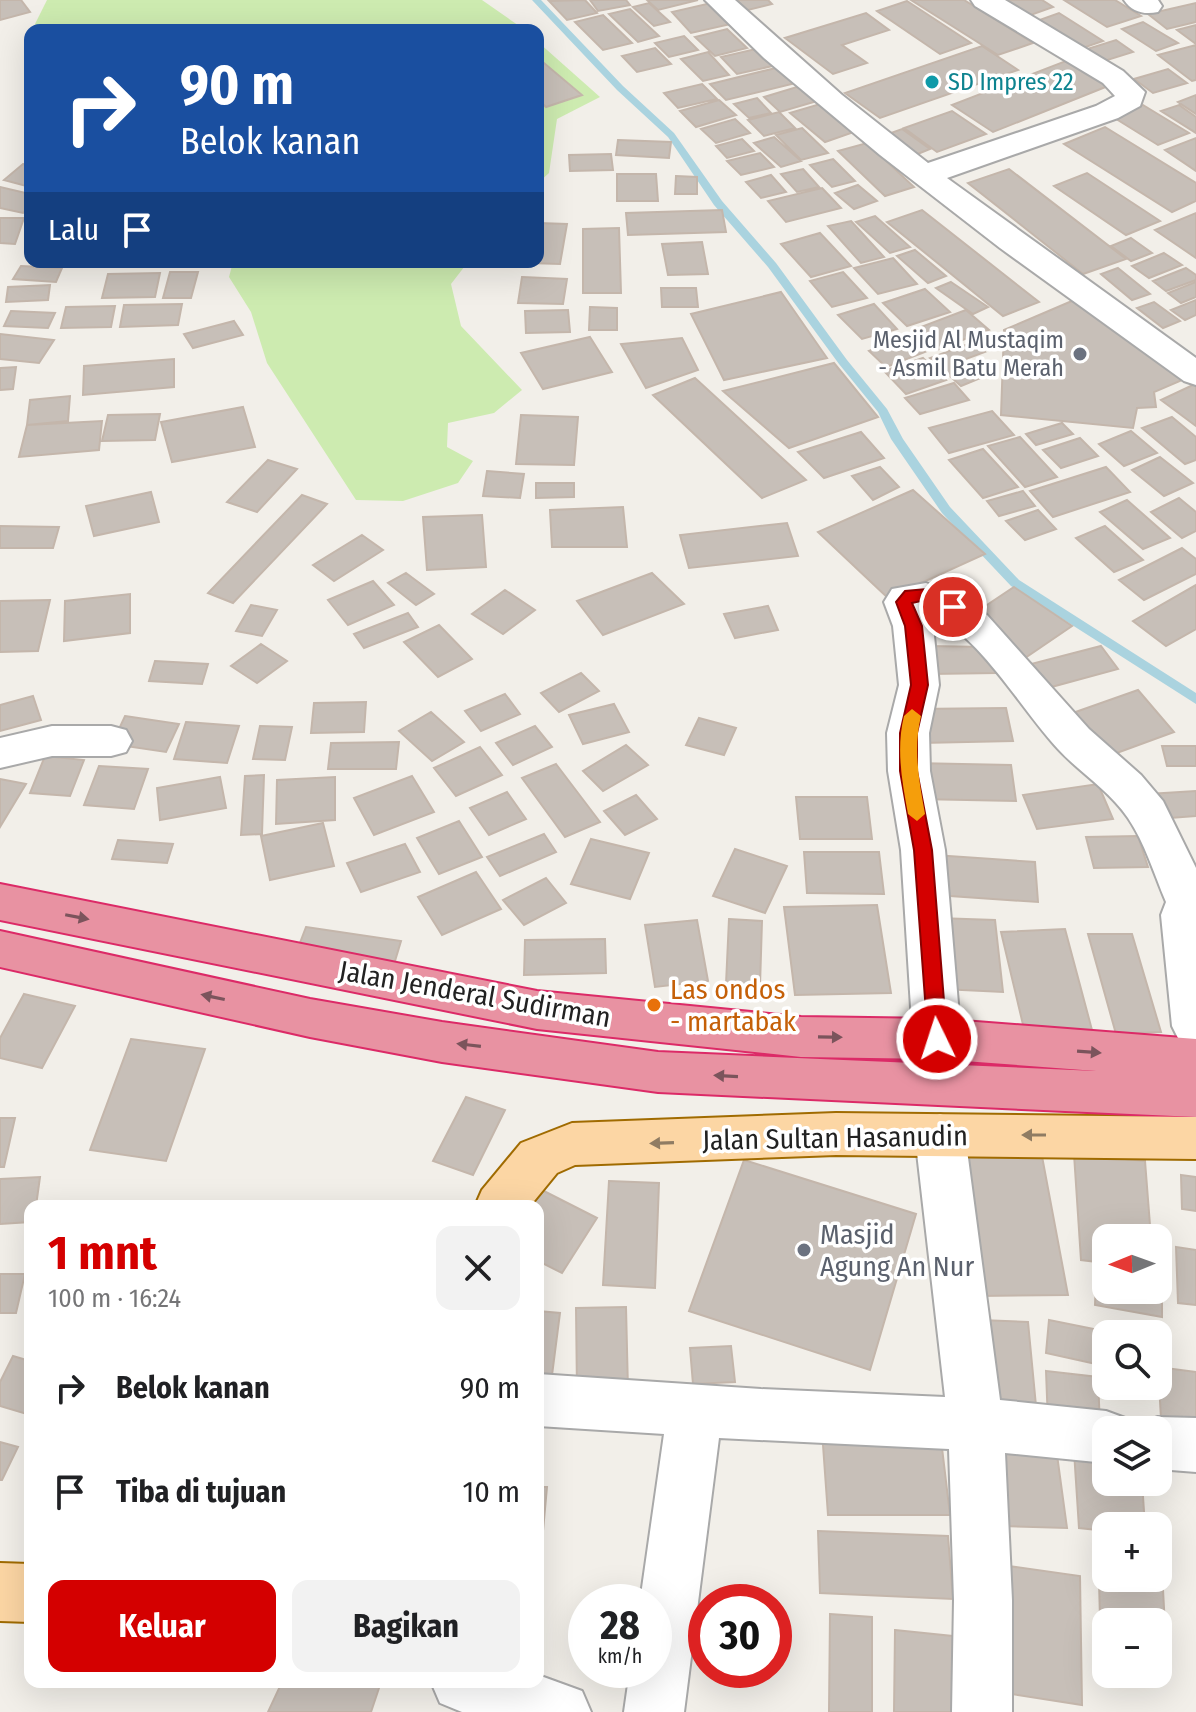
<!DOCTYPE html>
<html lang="id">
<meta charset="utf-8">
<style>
body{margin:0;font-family:"Fira Sans Condensed",sans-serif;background:#f2f2f2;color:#202124;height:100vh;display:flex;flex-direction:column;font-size:30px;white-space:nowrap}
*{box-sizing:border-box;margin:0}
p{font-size:26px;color:#757577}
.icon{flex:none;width:44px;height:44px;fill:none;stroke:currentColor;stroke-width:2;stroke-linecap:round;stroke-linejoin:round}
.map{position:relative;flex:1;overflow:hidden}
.drawer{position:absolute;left:24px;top:1200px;width:520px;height:488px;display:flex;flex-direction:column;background:#fff;border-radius:16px;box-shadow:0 8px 32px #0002}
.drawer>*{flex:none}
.top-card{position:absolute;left:24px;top:24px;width:520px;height:244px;border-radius:16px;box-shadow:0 8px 32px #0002;background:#1a4fa0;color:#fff;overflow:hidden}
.needle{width:52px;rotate:269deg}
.controls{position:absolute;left:1092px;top:1224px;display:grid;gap:16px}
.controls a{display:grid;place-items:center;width:80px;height:80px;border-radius:16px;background:#fff;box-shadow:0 8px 32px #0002;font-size:40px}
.speed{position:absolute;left:568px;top:1584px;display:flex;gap:16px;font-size:40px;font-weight:700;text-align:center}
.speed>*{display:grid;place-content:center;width:104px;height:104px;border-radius:50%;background:#fff;box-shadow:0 8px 32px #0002;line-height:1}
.speed small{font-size:20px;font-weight:400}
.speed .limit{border:12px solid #d22;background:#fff;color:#111}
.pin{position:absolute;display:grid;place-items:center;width:68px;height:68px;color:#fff;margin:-34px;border:4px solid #fff;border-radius:50%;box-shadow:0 2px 8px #0007}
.me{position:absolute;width:88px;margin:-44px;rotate:356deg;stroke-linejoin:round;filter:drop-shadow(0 0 6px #0008)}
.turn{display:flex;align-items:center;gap:28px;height:168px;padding:0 24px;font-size:36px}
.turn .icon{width:104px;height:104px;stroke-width:2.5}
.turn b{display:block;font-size:56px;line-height:68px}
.then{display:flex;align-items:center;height:76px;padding:0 24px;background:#0003;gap:16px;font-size:30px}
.round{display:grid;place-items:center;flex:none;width:84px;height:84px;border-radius:16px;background:#f2f2f2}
.summary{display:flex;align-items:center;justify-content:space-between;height:136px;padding:0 24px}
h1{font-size:48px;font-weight:700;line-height:60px;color:#d40000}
.button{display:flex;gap:16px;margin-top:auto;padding:16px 24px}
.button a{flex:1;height:92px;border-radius:16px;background:#d40000;color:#fff;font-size:32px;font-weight:700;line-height:92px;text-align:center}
.button a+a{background:#f2f2f2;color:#202124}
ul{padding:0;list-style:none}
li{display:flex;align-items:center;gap:24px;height:104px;padding:0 24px}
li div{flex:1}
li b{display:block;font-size:30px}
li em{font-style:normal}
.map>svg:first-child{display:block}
.grass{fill:#cdebb0}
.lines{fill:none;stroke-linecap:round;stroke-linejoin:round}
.stream{fill:#aad3df;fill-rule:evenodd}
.building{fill:#c7bfb8;stroke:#c4b6ab;stroke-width:2}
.street-casing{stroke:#a9a9a9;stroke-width:4}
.primary-casing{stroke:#a06b00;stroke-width:4}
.highway-casing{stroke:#dc2a67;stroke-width:4}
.street{fill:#fff;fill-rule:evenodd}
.primary{fill:#fcd6a4;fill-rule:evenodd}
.highway{fill:#e892a2;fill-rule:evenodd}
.oneway{fill:#7b545c}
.oneway2{fill:#8f7c63}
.route{fill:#d40000;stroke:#8a0000;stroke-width:2}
.slow{fill:#f59e0b}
.culture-dot{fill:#0f9aa8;stroke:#fff;stroke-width:3}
.worship-dot{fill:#6b7280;stroke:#fff;stroke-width:3}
.food-dot{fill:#e8710a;stroke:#fff;stroke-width:3}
.labels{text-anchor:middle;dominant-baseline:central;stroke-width:7;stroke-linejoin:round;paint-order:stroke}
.far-culture-label{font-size:24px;fill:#0d838f;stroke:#fff;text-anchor:start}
.far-worship-label{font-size:24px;fill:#5b616d;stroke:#fff;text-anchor:end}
.food-label{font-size:28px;fill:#c56008;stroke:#fff;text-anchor:start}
.street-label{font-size:28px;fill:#222;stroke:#fff}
.worship-label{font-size:28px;fill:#5b616d;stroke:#fff;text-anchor:start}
</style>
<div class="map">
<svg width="1196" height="1712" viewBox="0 0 1196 1712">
<rect width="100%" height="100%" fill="#f2efe9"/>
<!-- grass -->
<path class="grass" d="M47 0H482L525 30H32Z
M538 42 600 97 557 119 549 173 538 183Z
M233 262H468L451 284 461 326 522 390 494 413 448 423 447 447 473 461 458 483 403 501 356 500 267 363 251 312 229 277Z"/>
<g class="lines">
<!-- stream -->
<path class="stream" d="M532 0H541L623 86 674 133 722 201 776 263 847 360 887 409 903 439 950 507 1019 580 1196 693V704L1011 586 942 513 891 439 878 412 839 364 768 267 714 205 668 137 617 90Z"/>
</g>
<!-- building -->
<path class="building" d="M0 0H21L30 12 0 20Z
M585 0 597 13 567 20 549 1Z
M590 0H626L630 5 598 11Z
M647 0H698L658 10Z
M734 0H768L772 4 744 11Z
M911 0H964L1033 43 998 55Z
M1002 0H1042L1053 7 1028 16Z
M1064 0H1115L1141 16 1107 27Z
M907 1 971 43 940 54 877 11Z
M649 3 670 22 654 26 633 7Z
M711 3 731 24 691 33 672 12Z
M1196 3V22L1167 29 1148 14Z
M630 9 659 36 638 42 609 14Z
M866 13 889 30 842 45 867 63 833 74 785 38Z
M1059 13 1103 41 1077 50 1034 22Z
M603 15 632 43 603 50 575 22Z
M1143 22 1178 43 1156 51 1122 29Z
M1196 25V44L1177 30Z
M727 29 747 48 715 56 695 37Z
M684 36 698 50 669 57 655 43Z
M1116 40 1133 52 1101 62 1084 50Z
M1196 45V80L1192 81 1158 55Z
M982 46 1018 70 880 118 845 93Z
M655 48 671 64 637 72 622 56Z
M760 48 777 65 737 74 721 57Z
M708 52 729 75 703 81 681 59Z
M538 58 582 95 546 107 538 99Z
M1071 59 1113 84 993 132 952 105Z
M784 66 800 82 726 100 710 84Z
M1168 69 1187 83 1153 93 1134 79Z
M702 84 717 99 678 108 664 93Z
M800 86 817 101 780 112 764 97Z
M1196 95V114L1178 102Z
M757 98 771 113 749 118 734 104Z
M719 100 736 115 696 127 680 111Z
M820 104 854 132 825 142 790 113Z
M1143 105 1189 133 1158 145 1113 117Z
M1179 105 1196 117V133L1161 111Z
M952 111 986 134 937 152 904 128Z
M779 112 795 128 764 136 748 120Z
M735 119 750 133 716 143 701 129Z
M1105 127 1196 183V201L1172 212 1064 144Z
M802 128 828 153 801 160 776 135Z
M902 129 930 149 915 155 888 134Z
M774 137 801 161 781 167 754 143Z
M1196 138V171L1165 150Z
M742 139 754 151 727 158 716 146Z
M618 140 671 142 669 158 616 155Z
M867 143 914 187 885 196 838 151Z
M760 153 774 167 741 175 727 161Z
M611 154 613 170 570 171 569 155Z
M833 159 855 181 832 187 810 165Z
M23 164 30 165V187L4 180Z
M803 169 819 187 797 192 781 174Z
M1009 169 1126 259 1083 274 968 183Z
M1087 173 1160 221 1126 235 1054 186Z
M617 174H656L658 201H617Z
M771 175 786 192 761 198 746 182Z
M676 176 697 177V194H675Z
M858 185 877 201 854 209 835 193Z
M0 187 30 194V206L23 213 0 208Z
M822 188 841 208 786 222 768 201Z
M722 210 726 232 628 235 626 213Z
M922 210 1039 302 1003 316 887 222Z
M1196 213V258L1155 230Z
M875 216 910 247 890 253 856 222Z
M0 218H24L15 244 0 243Z
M851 221 884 257 861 263 828 226Z
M538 223 567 224 560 264 528 263 538 262Z
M619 228 621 293H583V229Z
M820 233 851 266 811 277 781 244Z
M1131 238 1152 253 1131 261 1111 246Z
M702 242 708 274 668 275 662 244Z
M915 250 946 276 928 283 897 256Z
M1164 253 1182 265 1149 278 1132 266Z
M893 258 917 284 878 294 854 268Z
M21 266 62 268 56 282 13 279Z
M1118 268 1150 294 1132 300 1101 274Z
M1186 268 1196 275V280L1166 291 1153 281Z
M170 272H198L191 298H163Z
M843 272 867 298 832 307 810 281Z
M160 273 155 297 102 298 108 274Z
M522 277 567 279 563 304 518 303Z
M951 282 988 307 973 314 936 288Z
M1196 282V297L1181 303 1168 293Z
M50 285 48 300 6 302 8 287Z
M661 288H696L698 307H662Z
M925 289 950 312 907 326 883 303Z
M781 292 827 358 724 380 691 314Z
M1079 298 1189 377 1154 392 1156 407 1137 408 1133 428 1001 415 1004 330Z
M1196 300V315L1185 320 1171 310Z
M1154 302 1180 321 1163 328 1137 308Z
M182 304 178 325 120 327 124 305Z
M874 304 897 329 862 339 838 315Z
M115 306 111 327 61 328 66 307Z
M590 307 617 308V330H589Z
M568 310 570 332 526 333 525 311Z
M966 310 989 330 936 350 913 330Z
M11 311 55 313 48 328 4 326Z
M234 321 243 335 193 348 184 334Z
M0 334 54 340 39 363 0 359Z
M590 337 612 372 543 389 521 353Z
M908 337 925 352 886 367 869 351Z
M682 338 698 370 646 388 621 344Z
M974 342 985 352 963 360 983 377 961 386 930 358Z
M923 358 946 380 906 394 884 371Z
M174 359V387L83 395 84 366Z
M834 363 878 417 789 448 723 391Z
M16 367 13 389 0 390V368Z
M695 378 806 480 762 498 653 395Z
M954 383 969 400 920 414 905 398Z
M1195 384 1196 385V426L1161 400Z
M70 396 68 421 27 425 30 400Z
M243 407 255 447 172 462 161 422Z
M992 411 1014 435 949 453 929 428Z
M160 414 155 440 102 441 108 415Z
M521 415 578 417 574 465 516 464Z
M1172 417 1196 437V460L1185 464 1142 428Z
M102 421 99 450 19 457 27 425Z
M1062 423 1073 434 1036 445 1026 434Z
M1131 431 1157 453 1124 466 1099 444Z
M861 432 884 458 824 478 798 452Z
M1020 437 1057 477 1025 487 988 446Z
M1080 438 1098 456 1061 468 1043 450Z
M983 449 1018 487 983 498 949 460Z
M1160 457 1193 483 1164 496 1132 470Z
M268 460 297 469 257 512 227 502Z
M880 467 899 487 873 500 852 476Z
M1106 467 1130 492 1053 517 1030 491Z
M487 471 524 474 520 498 483 496Z
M536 483H574V497L536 498Z
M913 490 985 554 888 598 818 532Z
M1023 491 1035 506 999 516 987 501Z
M151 492 159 522 94 536 86 506Z
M302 495 327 504 233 603 208 593Z
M1179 498 1196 512V531L1182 538 1151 512Z
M1127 500 1170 538 1143 549 1100 512Z
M623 507 627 547H552L550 510Z
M1038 510 1056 529 1025 540 1006 521Z
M482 515 486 567 427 570 423 517Z
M787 523 798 556 689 568 680 535Z
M0 526 59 527 53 548H0Z
M1105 526 1143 560 1114 572 1076 538Z
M362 535 383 550 334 581 313 565Z
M1182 548 1196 559V574L1144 600 1119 580Z
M406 573 434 594 416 605 388 583Z
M652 573 684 604 603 635 577 601Z
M373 581 394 605 348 625 328 600Z
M1196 585V629L1166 646 1133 621Z
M1014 587 1072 626 1025 658 969 617Z
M505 590 535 610 503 634 472 614Z
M130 594V633L64 641 65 601Z
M50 600 38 651 0 652V601Z
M251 605 277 610 262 636 236 631Z
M768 606 778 630 735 638 724 614Z
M408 613 418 627 364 648 354 634Z
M439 625 472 659 438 677 404 642Z
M261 644 287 661 257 683 231 666Z
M927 646 987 647 996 673 930 674Z
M1101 646 1118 669 1044 689 1027 665Z
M155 661 208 664 202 684 149 681Z
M581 673 599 691 559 712 541 693Z
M1138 690 1174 732 1103 758 1067 715Z
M505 694 520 714 481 731 465 711Z
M33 696 41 720 0 731V705Z
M366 702 364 732 311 733 314 703Z
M614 704 629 732 583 744 569 715Z
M1006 708 1013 741 921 743 915 709Z
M431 712 464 742 432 761 399 731Z
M125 716 179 724 166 752 112 744Z
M699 718 736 728 724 755 686 745Z
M186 722 239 726 227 763 174 759Z
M260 726 292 727 285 760 253 759Z
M535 726 552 747 513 765 496 743Z
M399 742 396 769H328L331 743Z
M626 745 648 765 603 791 583 771Z
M1162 746H1196V766H1167Z
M480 747 502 775 456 796 434 768Z
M45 756 84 760 70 796 30 793Z
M913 763 1011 765 1016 801 917 799Z
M556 764 600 822 565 837 522 778Z
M99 766 148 769 134 809 84 805Z
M264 775 262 834 241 835 245 776Z
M412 776 434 812 374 835 354 798Z
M220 777 226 808 160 820 157 788Z
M335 777V820L276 824 277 780Z
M0 779 26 784 0 827Z
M1098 784 1113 819 1037 829 1023 795Z
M1196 791V816L1157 819 1149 794Z
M507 792 526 819 489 835 470 808Z
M636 795 657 819 625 835 604 811Z
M796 797H867L872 839H800Z
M459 821 482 857 439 874 417 838Z
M323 823 334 866 270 880 261 836Z
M544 834 556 852 500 876 487 857Z
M1138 836 1148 867 1094 868 1086 837Z
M591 839 649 853 630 899 571 884Z
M118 840 173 844 167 863 112 859Z
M405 844 420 872 361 892 347 863Z
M735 849 787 866 765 913 713 896Z
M804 852H879L884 894 807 893Z
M934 855 1035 862 1038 902 936 895Z
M476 872 501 909 442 935 418 897Z
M546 878 566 903 524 925 503 900Z
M877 905 891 993 795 995 784 907Z
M937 918 995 920 1003 992 942 989Z
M729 919 762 921 760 986 726 984Z
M697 920 708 981 655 987 645 925Z
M306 927 401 941 392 971 295 956Z
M1065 929 1092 1030 1025 1033 1001 932Z
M1088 934H1132L1161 1032 1116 1034Z
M605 939 606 973 524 975 525 940Z
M24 994 75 1006 42 1068 0 1058V1038Z
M131 1039 205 1049 166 1161 90 1150Z
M466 1097 505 1110 473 1175 433 1161Z
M0 1118H15L4 1167H0Z
M1041 1151 1068 1295 978 1296 955 1153Z
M1074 1154 1145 1161 1151 1238H1106V1263L1081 1260Z
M744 1160 916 1214 870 1370 689 1311Z
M1181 1175 1196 1177V1211L1182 1209Z
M40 1177 36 1206H30V1222L0 1224V1179Z
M609 1181 659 1183 655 1288 603 1285Z
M534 1186 597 1218 562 1273 538 1261V1206H521Z
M1176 1247 1196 1250V1305L1178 1303Z
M0 1274H25L16 1313H0Z
M1096 1281 1106 1283V1290L1162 1292V1317L1095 1305Z
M626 1307 628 1390 577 1391 576 1308Z
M538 1311 560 1313 551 1383 538 1381Z
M980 1320 1028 1322 1036 1406 987 1403Z
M1049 1320 1099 1330 1096 1364 1046 1353Z
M731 1346 735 1382 693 1384 690 1348Z
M13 1356 30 1361V1415L0 1406V1382Z
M1158 1367 1196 1372V1422L1161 1418Z
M1046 1371 1098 1377 1100 1428 1048 1423Z
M822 1431H940L950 1515H828Z
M992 1439 1055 1440 1067 1528 1002 1526Z
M0 1442 18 1447 2 1480H0Z
M1074 1451 1106 1454V1482H1142L1145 1526H1106V1531L1079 1528Z
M538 1487H547L542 1542H538Z
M818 1531 948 1536 953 1599 820 1593Z
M1098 1545 1106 1546V1578H1158V1552L1161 1553 1167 1663 1158 1662V1622H1106V1655H1101Z
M1001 1565 1080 1576 1082 1705 999 1692Z
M830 1614 872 1617V1712H829Z
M895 1630 962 1637 963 1712H894Z
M282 1682H381L371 1712H268Z"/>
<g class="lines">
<defs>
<path id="street" d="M705 0H735L842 95 928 163 1096 106 1115 96 1103 83 975 6 971 0H1005L1123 71 1145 92 1140 106 1118 118 947 178 1196 358V385L1184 381 1000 248 880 155 764 58Z
M1124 0H1158L1162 6 1158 12C1144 15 1132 12 1124 0Z
M926 583 963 597 987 615 1089 729 1141 775 1163 801 1196 868V1045L1179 1040 1172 1026 1161 915 1166 902C1154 874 1145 843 1128 818 1109 790 1080 773 1058 749 1020 708 980 635 928 612L933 626 939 685 929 733 930 771 945 850 961 1039 954 1053 937 1059 920 1053 913 1039 901 850 888 771 887 733 899 685 893 626 884 602 892 589Z
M52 726H111L126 730 132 741 126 752 111 756H52L0 768V738Z
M940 1114 957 1120 965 1135 1000 1400 1106 1411 1125 1418 1130 1430H1106V1463L1005 1453 1012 1600V1712H952L954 1600 949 1449 719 1438 684 1712H624L630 1670H654V1602H640L664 1434 538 1426V1374L761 1389 945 1397 915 1135 923 1120Z
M1158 1417 1196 1418V1472L1158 1469V1430H1136L1139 1424Z
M538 1675 582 1691 591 1712H462L440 1703 431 1682H538Z"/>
<path id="primary" d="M836 1113 1196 1117V1159L836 1155 575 1165 557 1173 530 1206H475L482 1190 521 1143 572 1123Z
M0 1563 30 1564V1622L0 1621Z"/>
<path id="highway" d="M0 884 537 991 801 1017 937 1019 1196 1039V1117L658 1092 442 1062 310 1037 0 967V931L310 999 442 1022 658 1052 1096 1071 937 1059 801 1057 537 1029 0 920Z"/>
</defs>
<!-- street casing -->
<use href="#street" class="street-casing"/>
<!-- primary casing -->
<use href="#primary" class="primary-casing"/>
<!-- highway casing -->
<use href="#highway" class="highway-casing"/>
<!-- street -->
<use href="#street" class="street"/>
<!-- primary -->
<use href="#primary" class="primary"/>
<!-- highway -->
<use href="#highway" class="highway"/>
</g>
<!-- one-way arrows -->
<defs><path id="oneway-solid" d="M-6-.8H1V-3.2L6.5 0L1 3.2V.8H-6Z" transform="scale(2)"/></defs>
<g class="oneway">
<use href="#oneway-solid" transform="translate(77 917) rotate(11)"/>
<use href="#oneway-solid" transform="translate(213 997) rotate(-168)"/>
<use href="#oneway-solid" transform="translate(830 1037) rotate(1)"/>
<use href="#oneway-solid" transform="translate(469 1045) rotate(-173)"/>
<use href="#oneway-solid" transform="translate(1089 1052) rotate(4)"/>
<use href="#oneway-solid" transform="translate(726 1076) rotate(-177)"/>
</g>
<g class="oneway2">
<use href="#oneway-solid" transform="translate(1034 1135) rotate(-180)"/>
<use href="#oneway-solid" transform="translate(662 1143) rotate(178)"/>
</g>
<!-- route -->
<path class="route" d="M927 589 961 607 953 613 925 600 912 603 922 626 928 685 917 733V771L932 850 947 1039 944 1045H930L928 1039 914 850 900 771V733L911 685 905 626 896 602 905 591Z"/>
<!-- slow -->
<path class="slow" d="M912 709 921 716C913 749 919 781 925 814L917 821 908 814C902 781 896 749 904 716Z"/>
<!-- markers -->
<circle class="culture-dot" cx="932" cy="82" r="8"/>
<g class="worship-dot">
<circle cx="1080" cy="354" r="8"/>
<circle cx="804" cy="1250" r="8"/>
</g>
<circle class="food-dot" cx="654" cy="1005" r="8"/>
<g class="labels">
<!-- far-culture labels -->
<g class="far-culture-label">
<text x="948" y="82">SD Impres 22</text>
</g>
<!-- far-worship labels -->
<g class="far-worship-label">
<text x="1064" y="340">Mesjid Al Mustaqim<tspan x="1064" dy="28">- Asmil Batu Merah</tspan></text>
</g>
<!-- food labels -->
<g class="food-label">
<text x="670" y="989">Las ondos<tspan x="670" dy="32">- martabak</tspan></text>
</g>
<!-- street labels -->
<g class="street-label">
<text transform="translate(475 994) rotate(10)">Jalan Jenderal Sudirman</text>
<text transform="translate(835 1138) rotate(-1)">Jalan Sultan Hasanudin</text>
</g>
<!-- worship labels -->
<g class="worship-label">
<text x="820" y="1234">Masjid<tspan x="820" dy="32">Agung An Nur</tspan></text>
</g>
</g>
</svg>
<div class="controls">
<a><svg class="needle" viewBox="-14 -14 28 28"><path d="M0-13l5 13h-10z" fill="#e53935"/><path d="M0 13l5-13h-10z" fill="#757577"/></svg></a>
<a><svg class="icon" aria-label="search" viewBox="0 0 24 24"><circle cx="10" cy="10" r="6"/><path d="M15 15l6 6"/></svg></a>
<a><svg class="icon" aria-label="layers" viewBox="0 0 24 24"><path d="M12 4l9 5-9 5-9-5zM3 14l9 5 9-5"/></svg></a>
<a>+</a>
<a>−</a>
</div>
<div class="speed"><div>28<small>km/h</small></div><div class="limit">30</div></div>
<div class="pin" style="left:953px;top:607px;background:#d93025"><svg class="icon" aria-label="arrive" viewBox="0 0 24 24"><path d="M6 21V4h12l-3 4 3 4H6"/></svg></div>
<svg class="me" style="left:937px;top:1039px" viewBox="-20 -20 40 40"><circle r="17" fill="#d40000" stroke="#fff" stroke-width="3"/><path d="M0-11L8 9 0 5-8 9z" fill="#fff"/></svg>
<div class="top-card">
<div class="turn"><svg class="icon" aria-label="right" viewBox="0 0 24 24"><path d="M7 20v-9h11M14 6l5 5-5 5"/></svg><div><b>90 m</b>Belok kanan</div></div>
<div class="then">Lalu<svg class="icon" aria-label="arrive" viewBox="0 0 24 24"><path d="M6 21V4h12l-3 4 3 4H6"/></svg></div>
</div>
<section class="drawer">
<div class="summary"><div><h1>1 mnt</h1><p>100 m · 16:24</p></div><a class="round"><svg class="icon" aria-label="close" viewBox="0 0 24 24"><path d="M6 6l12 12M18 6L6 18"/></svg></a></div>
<ul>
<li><svg class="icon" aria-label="right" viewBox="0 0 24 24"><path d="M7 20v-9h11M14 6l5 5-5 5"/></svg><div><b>Belok kanan</b></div><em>90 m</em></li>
<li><svg class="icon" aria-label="arrive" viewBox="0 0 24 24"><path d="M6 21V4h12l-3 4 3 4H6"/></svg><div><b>Tiba di tujuan</b></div><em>10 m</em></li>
</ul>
<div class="button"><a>Keluar</a><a>Bagikan</a></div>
</section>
</div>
